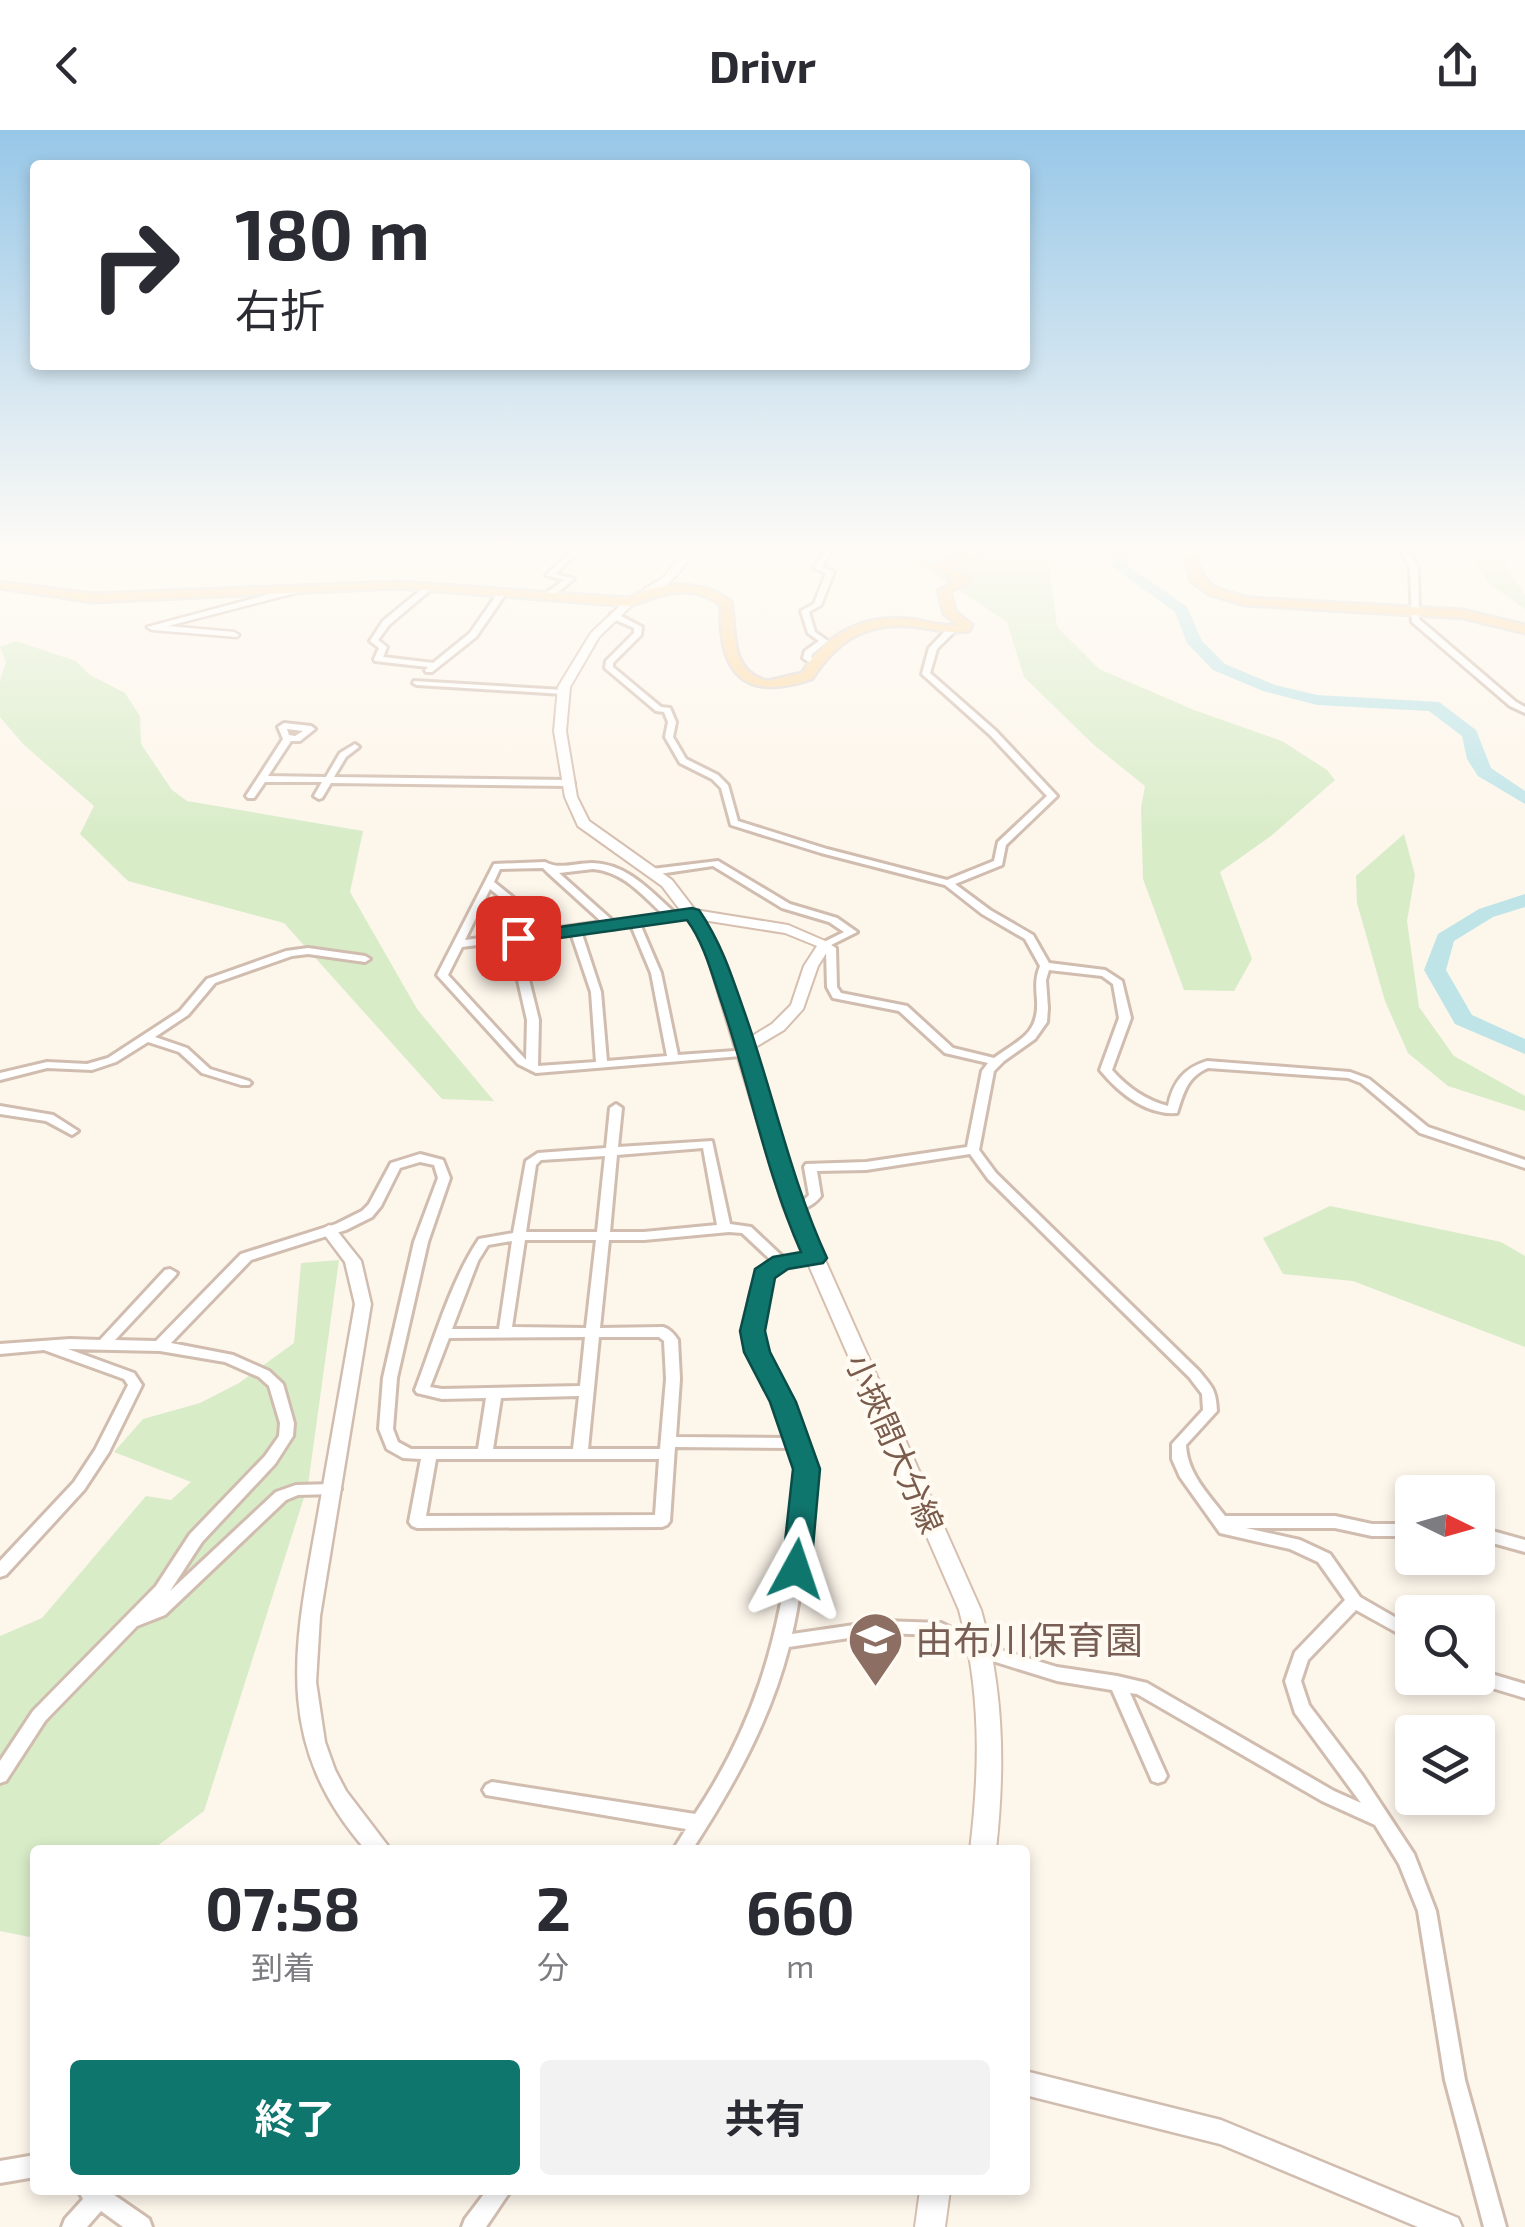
<!DOCTYPE html>
<html lang="ja">
<meta charset="utf-8">
<style>
body{margin:0;font-family:"Exo 2","Noto Sans JP",sans-serif;background:#f2f2f3;color:#2b2b33;height:100vh;display:flex;flex-direction:column;font-size:38px;white-space:nowrap}
*{box-sizing:border-box;margin:0}
p{font-size:32px;color:#7c7c81}
.icon{flex:none;width:55px;height:55px;fill:none;stroke:currentColor;stroke-width:2;stroke-linecap:round;stroke-linejoin:round}
.map{position:relative;flex:1;overflow:hidden}
.side{position:absolute;left:30px;top:1715px;width:1000px;height:350px;display:flex;flex-direction:column;background:#fff;border-radius:10px;box-shadow:0 5px 15px #0003}
.side>*{flex:none}
.hud{position:absolute;left:30px;top:30px;width:1000px;height:210px;border-radius:10px;box-shadow:0 5px 15px #0003;background:#fff;color:#2b2b33;overflow:hidden}
.needle{width:65px;rotate:95deg}
.tools{position:absolute;left:1395px;top:1345px;display:grid;gap:20px}
.tools a{display:grid;place-items:center;width:100px;height:100px;border-radius:10px;background:#fff;box-shadow:0 5px 15px #0003;font-size:50px}
.pin{position:absolute;display:grid;place-items:center;width:85px;height:85px;color:#fff;margin:-42px;border-radius:20px;box-shadow:0 5px 15px #0006}
.me{position:absolute;width:110px;margin:-55px;rotate:5deg;stroke-linejoin:round;filter:drop-shadow(0 0 8px #0008)}
.turn{display:flex;align-items:center;gap:35px;height:210px;padding:0 40px;font-size:45px}
.turn .icon{width:130px;height:130px;stroke-width:2.5}
.turn b{display:block;font-size:70px;line-height:85px}
.eta{display:flex;justify-content:space-evenly;align-items:center;height:170px;text-align:center}
.eta b{font-size:60px;font-weight:700;line-height:70px}
.primary-button{display:flex;gap:20px;margin-top:auto;padding:20px 40px}
.primary-button a{flex:1;height:115px;border-radius:10px;background:#0f766e;color:#fff;font-size:40px;font-weight:700;line-height:115px;text-align:center}
.primary-button a+a{background:#f2f2f3;color:#2b2b33}
header{display:flex;justify-content:space-between;align-items:center;height:130px;padding:0 40px;background:#fff;font-size:45px;font-weight:700}
.map>svg:first-child{display:block}
.green{fill:#d8ecc8}
.lines{fill:none;stroke-linecap:round;stroke-linejoin:round}
.river{fill:#bee4e8;fill-rule:evenodd}
.minor-casing{stroke:#d1bdaf;stroke-width:6}
.tertiary-casing{stroke:#d1bdaf;stroke-width:5}
.secondary-casing{stroke:#d6bfaf;stroke-width:4}
.primary-casing{stroke:#dcd4d0;stroke-width:5}
.minor{fill:#fff;fill-rule:evenodd}
.tertiary{fill:#fff;fill-rule:evenodd}
.secondary{fill:#fff;fill-rule:evenodd}
.primary{fill:#fcd8a3;fill-rule:evenodd}
.route{fill:#0f766e;stroke:#0a4d48;stroke-width:2.5}
.labels{text-anchor:middle;dominant-baseline:central;stroke-width:9;stroke-linejoin:round;paint-order:stroke}
.street-label{font-size:32px;fill:#7a5b4c;stroke:#fffaf2}
.near-education-label{font-size:38px;fill:#785e54;stroke:#fffaf2;text-anchor:start}
</style>
<header><svg class="icon" aria-label="back" viewBox="0 0 24 24"><path d="M15 5l-7 7 7 7"/></svg>Drivr<svg class="icon" aria-label="share" viewBox="0 0 24 24"><path d="M12 15V3M7 8l5-5 5 5M5 13v7h14v-7"/></svg></header>
<div class="map">
<svg width="1525" height="2097" viewBox="0 0 1525 2097">
<rect width="100%" height="100%" fill="#fdf6eb"/>
<!-- green -->
<path class="green" d="M905 415H1047L1057 497 1099 539 1194 580 1282 611 1327 640 1335 650 1271 706 1220 742 1252 829 1234 861 1184 860 1143 749 1141 678 1145 656 1094 615 1024 547 1007 492 904 424Z
M1466 415H1502L1508 440 1525 465V479L1489 454Z
M16 511 76 531 90 545 125 563 140 586 141 614 172 660 187 671 363 701 350 762 417 879 494 971 442 969 284 793 128 751 80 704 94 676 23 614 0 587V551L6 532 0 517Z
M1404 704 1415 745 1407 791 1419 877 1454 926 1525 966V981L1448 956 1408 923 1385 871 1357 773 1356 746Z
M1330 1076 1501 1112 1525 1126V1217L1353 1151 1283 1144 1263 1108Z
M339 1130 308 1355 204 1681 152 1720H35V1808L0 1801V1506L42 1488 146 1366 171 1370 191 1352 114 1322 143 1289 200 1273 239 1253 294 1213 301 1133Z"/>
<g class="lines">
<!-- river -->
<path class="river" d="M1128 415H1145L1126 429 1127 435 1187 477 1202 511 1225 534 1275 555 1317 565 1439 572 1476 600 1491 638 1525 661V674L1478 646 1467 629 1462 606 1429 581 1317 575 1263 561 1213 540 1187 513 1175 482 1113 437 1114 424Z
M1525 764V777L1493 787 1454 811 1446 840 1472 885 1525 909V924L1455 894 1424 840 1438 804 1479 779Z"/>
<defs>
<path id="minor" d="M578 415H585L555 444 574 449 552 467H546V463L564 450 546 445Z
M768 415H775L771 419 768 417Z
M828 415H835L822 437 834 442 821 475 809 482 815 502 828 511 812 524 811 527 819 534 815 536 803 528 805 521 819 511 808 503 801 481 814 474 826 443 814 438Z
M1398 415H1405L1418 437 1419 489 1516 572 1525 577V583L1510 576 1412 492 1410 437Z
M428 454 435 456 389 495 378 510 387 517 383 527 433 533 470 503 500 460 507 462 476 507 432 542H426L425 540 428 537 375 531 374 529 379 518 370 511 383 491Z
M611 484H617L642 497 641 505 613 533V537L661 577 670 578 676 592 673 607 686 629 718 645 728 655 738 691 827 719 947 750 994 731 998 712 1047 666 990 605 922 544 929 518 948 498H954V502L937 519 930 543 996 601 1057 666 1006 715 1002 735 955 754 990 780 1033 805 1049 833 1105 840 1122 851 1131 888 1112 940C1127 957 1145 970 1168 976 1173 952 1184 938 1207 931L1350 942 1369 949 1428 997 1525 1030V1038L1420 1003 1361 953 1348 948 1208 938C1187 947 1184 962 1177 983 1146 985 1119 963 1100 940L1119 888 1113 854 1102 846 1049 840 1046 850 1048 878 1047 892 1035 909 1004 931 994 941 979 1020 996 1043 1199 1241C1212 1257 1216 1259 1217 1281L1186 1315C1187 1343 1209 1365 1225 1386H1335L1372 1394H1412V1406H1372L1335 1398H1246L1300 1410 1330 1424 1360 1467 1412 1497V1511L1356 1480 1308 1530 1301 1551 1309 1575 1362 1645 1414 1724 1436 1781 1465 1950 1506 2097H1484L1445 1950 1418 1781 1399 1734 1375 1695 1322 1671 1137 1564 1130 1563 1167 1646 1164 1651 1158 1653 1152 1651 1112 1560 1057 1551 983 1528 939 1505 882 1503 789 1517C770 1591 733 1657 692 1720H673L686 1699 486 1665 483 1660 486 1655 492 1652 695 1684C753 1597 778 1513 791 1410 795 1376 801 1353 795 1318L675 1317 670 1391 667 1395 662 1397 417 1398 412 1396 409 1392 421 1329 403 1328 387 1319 379 1299 383 1248 414 1112 438 1048 434 1035 420 1032 400 1038 381 1076 372 1087 346 1100 251 1130 171 1213 233 1225 269 1241 283 1254 294 1293 293 1306 275 1334 202 1412 170 1461 276 1362 296 1355 333 1354 338 1355 341 1359 338 1363 333 1364 298 1365 286 1370 165 1485 137 1496 45 1591 6 1651 0 1653V1631L33 1581 156 1456 190 1404 265 1326 279 1306 280 1293 269 1256 259 1247 225 1232 160 1221 68 1219 134 1243 142 1255 109 1322 84 1360 6 1445 0 1447V1431L74 1352 95 1320 128 1255 124 1249 44 1220 0 1224V1214L70 1209 100 1210 165 1140 170 1139 177 1143 175 1146 115 1210 156 1211 241 1124 336 1094 362 1081 369 1074 391 1033 420 1024 443 1030 450 1048 428 1112 397 1248 393 1299 398 1312 411 1319H478L486 1268 442 1269 417 1263 415 1260C434 1211 450 1152 479 1109L513 1103 526 1031 538 1023 606 1018 610 978 616 974 622 978 618 1017 712 1011 730 1094 751 1097 784 1128 815 1124 822 1128 815 1132 784 1136 769 1146C766 1156 762 1166 761 1176 756 1228 795 1265 808 1313 817 1344 811 1373 807 1404 803 1438 800 1471 792 1504L882 1491 941 1493 988 1516 1057 1537 1117 1546 1147 1553 1334 1661 1361 1673 1295 1583 1285 1551 1295 1522 1345 1470 1318 1432 1290 1419 1220 1403 1180 1347 1172 1329V1314L1203 1280 1202 1264 1189 1247 988 1049 970 1024 866 1040 817 1041 821 1066C813 1076 798 1085 786 1076L787 1073 803 1071 809 1065 804 1037 806 1034 866 1032 967 1017 982 941 988 933 945 923 899 881 833 868 827 857 826 820 821 819 820 814 844 802 829 792 782 778 713 736 652 745 647 742 652 739 718 731 790 774 837 788 857 802 831 815 836 818 837 857 841 863 907 876 953 918 994 928C1018 910 1039 905 1037 870 1036 857 1035 848 1040 836L1025 809 982 784 945 755 821 723 731 695 721 658 712 649 680 633 665 607 668 592 664 582 656 581 605 538 606 531 634 503V498L611 488ZM703 1018 717 1095 644 1102H610L617 1025ZM605 1026 597 1102H526L536 1035 541 1030ZM729 1102 742 1103 773 1132C757 1142 756 1144 751 1162 736 1216 774 1259 792 1308L676 1307 680 1249 678 1210C674 1204 670 1199 663 1197L600 1198 609 1110H644ZM525 1110H596L586 1198 512 1197ZM512 1111 499 1199H452L478 1131 488 1115ZM585 1207 580 1256 442 1259 430 1257 449 1208ZM599 1207H659L664 1211 666 1249 660 1319H588ZM579 1266 573 1319H493L501 1268ZM436 1329H659L655 1385 426 1386Z
M414 551 563 560 567 562 563 564 417 555 413 553Z
M284 593 311 596 315 599 300 611H291L268 646 326 647 340 623 355 614 359 617 346 627 334 647 569 650 574 653 569 656 331 653 322 668 319 669 314 666 322 652H265L254 668H248L246 666 283 609 278 597ZM287 599 303 601 295 606 289 605Z
M545 732C559 740 575 733 592 733 628 734 650 761 675 783L696 782V786L692 787 640 794 661 843 678 925 749 920 755 923 753 925 536 943 518 934 437 845 494 734ZM543 738 548 743 602 792 552 799 494 752 500 739ZM593 739C624 742 642 765 664 785L613 791 559 743ZM490 759 541 800 465 810ZM631 795 651 843 667 926 607 931 601 862 581 801 612 799ZM571 803 591 862 596 932 538 936 539 890 519 809 548 806 552 807ZM509 811 527 890 526 930 448 845 462 817Z
M308 818 365 826 370 829 365 832 308 824 292 826 215 853 188 885 155 907 187 918 210 939 249 951 251 953 249 955H241L202 943 179 922 148 912 116 932 92 940 47 938 0 950V943L47 932 87 934 108 928 180 881 207 849 286 821Z
M0 976 53 985 78 1001 72 1005 46 991 0 984Z
M1478 1397 1525 1410V1422L1478 1409Z
M1478 1540 1525 1554V1568L1472 1552 1470 1548H1478Z
M35 2025V2047L0 2053V2031Z
M78 2060H107L149 2089 152 2097H123L101 2081 87 2097H62L65 2089 83 2069Z
M487 2060H511L486 2097H462L465 2089Z"/>
<path id="tertiary" d="M296 457 300 460 299 462 168 496 234 502 239 505 237 507 152 500 147 497Z
M329 1095 334 1097 361 1131 371 1174 320 1486 316 1552 325 1612 335 1640 346 1661 391 1720H366C269 1610 296 1510 319 1379 331 1310 343 1242 355 1174L345 1132 321 1100Z
M1025 1941 1221 1990 1458 2088 1462 2097H1418L1220 2014 1025 1965Z"/>
<path id="secondary" d="M689 415H699C685 434 670 462 644 463V459L664 447Z
M626 470 635 472 599 507 570 557 566 601 577 667 589 691 672 750 695 780 788 795 832 814 818 836 803 879 784 900 752 919 801 1076 981 1480C1004 1560 1005 1638 996 1720H970C980 1638 981 1560 959 1480L783 1076 702 809 662 756 578 696 565 667 554 601 558 557 591 503ZM703 790 785 803 817 816 804 836 791 875 772 894 749 908C737 867 728 824 703 790Z
M920 2060H950L945 2097H915Z"/>
<path id="primary" d="M976 415H988L976 427 949 437 971 450 950 462 956 482 972 495 969 501C947 505 930 497 908 496 863 493 835 513 812 549 744 572 718 544 721 475 691 452 662 464 630 476L398 458 93 472 0 458V452L93 464 398 452 628 468 649 459 680 454 709 459 731 471C737 502 728 540 767 551L802 543C826 504 863 484 910 489 926 491 942 497 958 495L944 484 938 461 956 450 934 436 968 423Z
M1174 415 1192 418C1208 459 1205 456 1250 468L1463 480 1525 495V503L1463 488 1245 475 1209 464 1191 451 1183 422Z"/>
</defs>
<!-- minor casing -->
<use href="#minor" class="minor-casing"/>
<!-- tertiary casing -->
<use href="#tertiary" class="tertiary-casing"/>
<!-- secondary casing -->
<use href="#secondary" class="secondary-casing"/>
<!-- primary casing -->
<use href="#primary" class="primary-casing"/>
<!-- minor -->
<use href="#minor" class="minor"/>
<!-- tertiary -->
<use href="#tertiary" class="tertiary"/>
<!-- secondary -->
<use href="#secondary" class="secondary"/>
<!-- primary -->
<use href="#primary" class="primary"/>
</g>
<!-- sky -->
<linearGradient id="sky" x2="0" y2="1"><stop stop-color="#97c7e8"/><stop offset="0.59" stop-color="#fefbf6"/><stop offset="1" stop-color="#fefbf6" stop-opacity="0"/></linearGradient>
<rect width="1525" height="709" fill="url(#sky)"/>
<!-- route -->
<path class="route" d="M692 778 699 780C720 811 731 843 743 878 773 961 790 1048 827 1128L823 1133 788 1139 775 1148 765 1201 770 1222 796 1272 820 1339 811 1439 807 1447 796 1450 786 1447 782 1439 793 1339 770 1272 744 1222 740 1201 755 1139 773 1127 801 1122C766 1043 750 957 722 874 712 845 705 815 687 790L518 814 509 808 518 803Z"/>
<!-- icons -->
<defs>
<symbol id="school-pin" viewBox="-11 -11 22 30"><path d="M0 17L-7.5 6A9.5 9.5 0 1 1 7.5 6Z" fill="#8d6e63" stroke="#fffaf2"/><path d="M0-5L7-2L0 1L-7-2ZM-4 1L0 2.5L4 1V4Q0 6-4 4Z" fill="#fff"/></symbol>
</defs>
<g fill-rule="evenodd">
<use href="#school-pin" x="844" y="1478" width="63" height="86"/>
</g>
<g class="labels">
<!-- street labels -->
<g class="street-label">
<text transform="translate(896 1313) rotate(66)">小挾間大分線</text>
</g>
<!-- near-education labels -->
<g class="near-education-label">
<text x="915" y="1509">由布川保育園</text>
</g>
</g>
</svg>
<div class="tools">
<a><svg class="needle" viewBox="-14 -14 28 28"><path d="M0-13l5 13h-10z" fill="#e53935"/><path d="M0 13l5-13h-10z" fill="#7c7c81"/></svg></a>
<a><svg class="icon" aria-label="search" viewBox="0 0 24 24"><circle cx="10" cy="10" r="6"/><path d="M15 15l6 6"/></svg></a>
<a><svg class="icon" aria-label="layers" viewBox="0 0 24 24"><path d="M12 4l9 5-9 5-9-5zM3 14l9 5 9-5"/></svg></a>
</div>
<div class="pin" style="left:518px;top:808px;background:#d93025"><svg class="icon" aria-label="arrive" viewBox="0 0 24 24"><path d="M6 21V4h12l-3 4 3 4H6"/></svg></div>
<svg class="me" style="left:796px;top:1439px" viewBox="-20 -20 40 40"><path d="M0-17L14 15 0 8-14 15z" fill="#0f766e" stroke="#fff" stroke-width="4"/></svg>
<div class="hud">
<div class="turn"><svg class="icon" aria-label="right" viewBox="0 0 24 24"><path d="M7 20v-9h11M14 6l5 5-5 5"/></svg><div><b>180 m</b>右折</div></div>
</div>
<section class="side">
<div class="eta">
<div><b>07:58</b><p>到着</p></div>
<div><b>2</b><p>分</p></div>
<div><b>660</b><p>m</p></div>
</div>
<div class="primary-button"><a>終了</a><a>共有</a></div>
</section>
</div>
